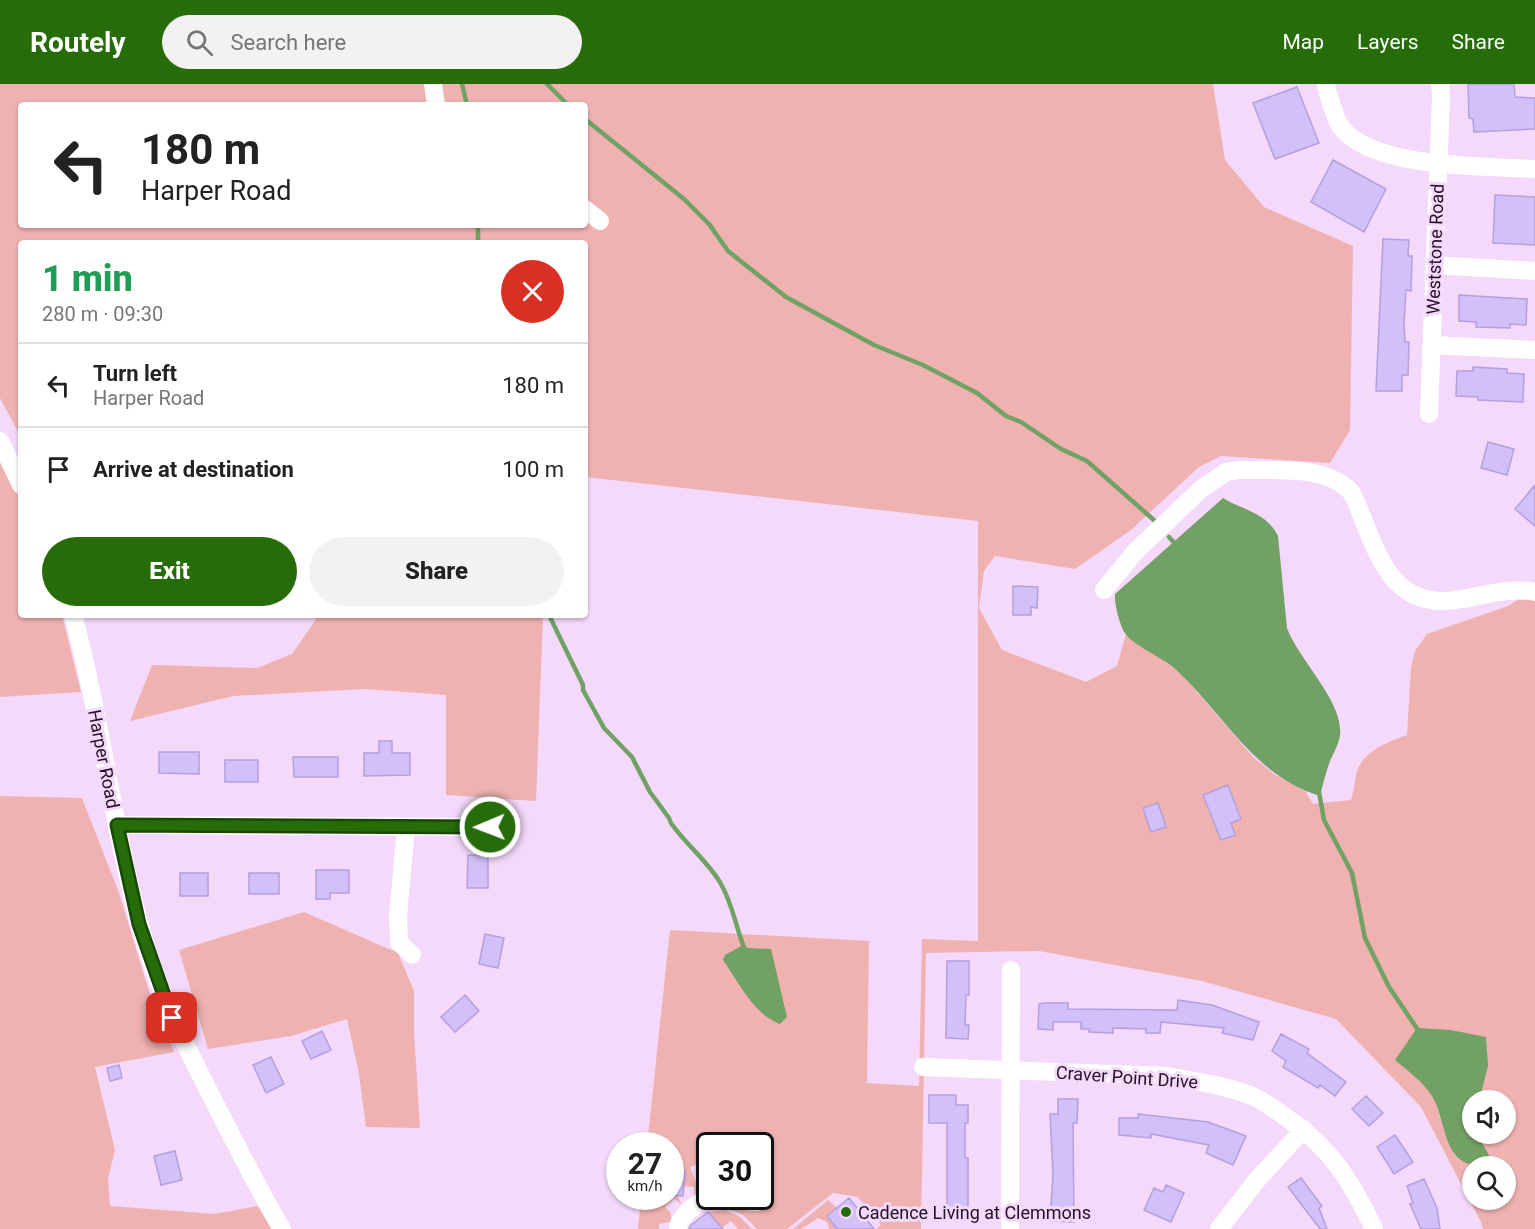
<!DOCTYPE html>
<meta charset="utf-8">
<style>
body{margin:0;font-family:Roboto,sans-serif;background:#f2f2f2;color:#222;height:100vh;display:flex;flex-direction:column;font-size:22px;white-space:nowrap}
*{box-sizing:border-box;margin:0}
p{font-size:20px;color:#767676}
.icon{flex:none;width:33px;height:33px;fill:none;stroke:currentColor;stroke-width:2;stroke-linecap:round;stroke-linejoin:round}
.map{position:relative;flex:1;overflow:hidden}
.panel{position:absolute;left:18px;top:156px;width:570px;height:378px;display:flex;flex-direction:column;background:#fff;border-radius:6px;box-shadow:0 2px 4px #0004}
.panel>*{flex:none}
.banner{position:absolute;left:18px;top:18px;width:570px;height:126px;border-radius:6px;box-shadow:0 2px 4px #0004;background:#fff;color:#222;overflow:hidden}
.buttons{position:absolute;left:1462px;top:1006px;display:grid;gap:12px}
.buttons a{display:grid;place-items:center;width:54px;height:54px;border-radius:50%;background:#fff;box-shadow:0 2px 4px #0004;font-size:30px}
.speed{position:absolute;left:606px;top:1048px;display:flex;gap:12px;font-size:30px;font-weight:700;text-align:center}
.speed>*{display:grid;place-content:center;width:78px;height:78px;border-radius:50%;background:#fff;box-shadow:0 2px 4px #0004;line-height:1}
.speed small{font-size:15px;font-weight:400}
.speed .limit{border:3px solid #111;border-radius:9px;background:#fff;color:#111}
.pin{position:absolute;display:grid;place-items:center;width:51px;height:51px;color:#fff;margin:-26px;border-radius:12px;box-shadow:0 3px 9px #0006}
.me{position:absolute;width:66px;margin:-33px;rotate:269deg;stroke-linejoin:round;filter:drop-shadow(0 0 4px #0008)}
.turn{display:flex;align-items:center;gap:21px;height:126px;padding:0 24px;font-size:27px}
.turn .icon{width:78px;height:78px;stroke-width:2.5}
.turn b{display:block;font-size:42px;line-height:51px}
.round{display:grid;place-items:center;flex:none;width:63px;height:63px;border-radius:32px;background:#f2f2f2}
.overview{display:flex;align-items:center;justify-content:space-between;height:102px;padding:0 24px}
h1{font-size:36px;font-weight:800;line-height:45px;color:#1e9e55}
.cta{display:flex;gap:12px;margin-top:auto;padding:12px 24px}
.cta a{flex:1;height:69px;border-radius:36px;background:#266d0a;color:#fff;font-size:24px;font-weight:800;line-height:69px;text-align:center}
.cta a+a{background:#f2f2f2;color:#222}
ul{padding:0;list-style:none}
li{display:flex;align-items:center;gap:18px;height:84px;padding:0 24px;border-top:2px solid #e0e0e0}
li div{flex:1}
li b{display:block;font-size:22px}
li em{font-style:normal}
header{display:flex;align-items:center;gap:36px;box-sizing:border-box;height:84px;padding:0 30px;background:#266d0a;color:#fff}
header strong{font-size:28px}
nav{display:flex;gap:33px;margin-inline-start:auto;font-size:21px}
.search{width:420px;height:54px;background:#f2f2f2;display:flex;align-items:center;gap:15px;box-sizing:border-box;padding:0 21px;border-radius:33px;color:#767676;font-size:22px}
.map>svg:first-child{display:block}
.green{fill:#efb2b1;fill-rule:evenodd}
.water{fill:#72a165}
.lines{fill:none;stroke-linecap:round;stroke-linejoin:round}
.stream{stroke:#72a165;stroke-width:4.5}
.building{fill:#d2c0f8;stroke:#b49fdf;stroke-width:1.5}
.minor{stroke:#fff;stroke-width:18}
.route-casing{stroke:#194706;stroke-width:15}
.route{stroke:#266d0a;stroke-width:10}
.poi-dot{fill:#266d0a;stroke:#f4d9fb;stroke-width:2}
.labels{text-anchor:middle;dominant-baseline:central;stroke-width:6;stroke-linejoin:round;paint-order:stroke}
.street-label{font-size:18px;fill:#231227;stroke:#f4d9fb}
.poi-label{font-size:18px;fill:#231227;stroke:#f4d9fb;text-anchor:start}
</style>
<header>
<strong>Routely</strong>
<div class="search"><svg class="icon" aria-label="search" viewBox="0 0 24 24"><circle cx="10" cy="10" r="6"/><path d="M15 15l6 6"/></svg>Search here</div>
<nav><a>Map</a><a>Layers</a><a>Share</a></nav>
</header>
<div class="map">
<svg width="1535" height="1145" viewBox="0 0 1535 1145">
<rect width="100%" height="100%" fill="#f4d9fb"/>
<!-- green -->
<path class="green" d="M0 0H1213L1225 76 1264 123 1353 162 1350 346 1330 379 1221 372 1199 383 1131 446 1075 485 995 472 984 487 979 524 1002 566 1086 598 1117 582 1126 550 1160 573 1183 592 1253 673 1274 690 1306 708 1313 720 1351 716C1354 707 1354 701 1356 692 1360 668 1388 658 1407 651L1411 583 1415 567 1427 550 1508 522 1535 505V1145H1483L1481 1138 1421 1023 1336 935 1202 897 1039 867 926 869 921 1145H876L881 1141 858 1113 833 1109 787 1145H757L743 1131 726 1124 759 1126 760 1062H710L709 1076 690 1083 699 1105 695 1113 694 1103 684 1102 685 1087 671 1086 670 1062H647L670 846 869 857 867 999 919 1002 922 855 978 857V437L585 393V159H21V353L0 314ZM21 21H585V141H21ZM1473 1017H1506V1050H1473ZM1473 1083H1506V1116H1473Z
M0 378 21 416V531H62L81 608 0 613Z
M319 531H543L536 717 446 711V611L364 605 233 612 130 637 152 581 257 584 292 570Z
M0 712 82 714 119 809 152 917 174 968 95 983 115 1066 108 1095 110 1122 215 1130 258 1122 272 1145H0Z
M304 828 398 869 414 907V948L420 1044 366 1043 359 990 347 935 291 952 208 965 179 866Z
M671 1111 678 1112 681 1120 674 1115 665 1123 671 1129V1138L659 1140V1145H638L641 1113H670Z
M828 1116 837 1124 827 1132 837 1145H829L827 1138 818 1134 801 1145H793Z
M725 1126 739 1132 752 1145H738L731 1137 722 1144 708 1128Z"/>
<!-- water -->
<path class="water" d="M1223 414C1243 426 1267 429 1278 452L1287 544C1298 575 1344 618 1340 651 1339 660 1334 668 1330 677 1326 688 1323 700 1320 712 1253 692 1223 628 1174 584 1162 573 1129 560 1123 546 1119 537 1114 519 1115 510Z
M743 861 748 864 771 865 787 933 780 940C754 931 738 897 723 876L725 871Z
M1417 944 1451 946 1486 953 1488 982 1479 1017H1473V1050H1477L1490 1073 1487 1083C1440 1083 1449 1040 1432 1012 1423 998 1408 987 1395 976Z"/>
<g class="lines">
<!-- stream -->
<path class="stream" d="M462 0 467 21
M547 0 568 21
M585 35 684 115 709 140 728 167 786 213 874 261 923 281 977 309 1006 332 1021 338 1061 365 1087 377 1155 437
M478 141V159
M1169 453 1177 462
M549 531 583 601V606L604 644 632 673 650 708 669 734 671 739C686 761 708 777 721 800 733 821 736 844 745 866
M1319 708 1324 736 1352 789 1365 854 1389 903 1420 949"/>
</g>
<!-- building -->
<path class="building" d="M1468 0H1514L1515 13 1535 14V45L1474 48 1473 35 1469 34Z
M1297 3 1319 59 1275 75 1253 19Z
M1333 76 1386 105 1364 148 1311 118Z
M1495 111 1535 113V161L1493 159Z
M1383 155 1409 156 1408 172H1412L1411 207 1406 206 1404 240 1405 258H1409L1408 291H1402V307H1376Z
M1459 211 1527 215 1526 241 1510 240V244L1476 243V238L1459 237Z
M1473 283 1507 285V289L1524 290 1523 318 1478 316V313L1456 312 1457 287H1473Z
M1488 358 1514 365 1507 391 1481 384Z
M1535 401V442L1515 425Z
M1013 502 1038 503 1037 524 1031 523V531H1013Z
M379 657H392V669H410V691L364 692V669H379Z
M159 668H199V690L159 689Z
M293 673H338V693H294Z
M225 676H258V698H225Z
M1228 701 1241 735 1231 739 1235 751 1221 756 1203 711Z
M1158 719 1166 743 1151 748 1143 724Z
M468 771 488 772V804H467Z
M316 786H349V809H330V815H316Z
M180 789H208V812H180Z
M249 789H279V810H249Z
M485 850 504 854 498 884 479 880Z
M947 877H969V911H966L965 941H969L968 955 946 954Z
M465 911 479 927 455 948 441 933Z
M1178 916 1212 921 1259 938 1253 956 1222 949 1224 944 1161 938 1160 949H1146V945L1113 944V949L1089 948V945H1081V938H1053V946L1038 945 1039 920 1043 919H1068V925L1177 926Z
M322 947 331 966 311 975 302 957Z
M1281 950 1309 965 1307 969 1346 998 1335 1012 1320 1001 1318 1004 1283 983 1286 977 1272 967Z
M271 973 284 1000 266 1009 253 981Z
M119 981 122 994 110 997 107 984Z
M929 1011H956V1021H968V1039H965V1074H968V1134H947V1039H929Z
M1366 1012 1383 1029 1369 1042 1352 1025Z
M1058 1015H1078L1077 1039H1073L1074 1138 1050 1137 1053 1091 1050 1030H1058Z
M1138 1030 1208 1038 1246 1052 1233 1081 1206 1069 1209 1061 1151 1050V1054L1119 1051V1034H1138Z
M1395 1051 1413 1078 1394 1090 1377 1063Z
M175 1067 182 1096 161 1101 154 1072Z
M670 1086 685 1087 683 1112 670 1111Z
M1301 1094 1322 1122 1319 1124 1327 1145H1320L1288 1103Z
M1424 1095 1437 1124 1440 1145H1421L1410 1120 1413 1119 1407 1102Z
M1166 1101 1184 1109 1171 1138 1144 1126 1154 1104 1163 1108Z
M849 1114 874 1145H837L827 1132Z
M708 1128 723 1145H689L690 1142Z"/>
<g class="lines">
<!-- minor -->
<path class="minor" d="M433 0 436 21
M1326 0C1327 9 1336 36 1341 43 1372 85 1486 82 1535 85
M585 125 600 137
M1434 181 1535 187
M1431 261 1535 266
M1429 330 1441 13 1440 0
M0 357 21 401
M1104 506 1135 468 1200 406 1226 388 1238 386C1273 387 1326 380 1352 409 1376 460 1386 530 1462 515 1486 511 1511 503 1535 508
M73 531C101 633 112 739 140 842 158 909 188 967 220 1029 240 1068 259 1107 282 1145
M117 741 490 743
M406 744 398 832 399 858 412 871
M923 983 1166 992C1195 997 1224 1001 1252 1012 1264 1017 1276 1026 1287 1034 1331 1064 1352 1098 1374 1145
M678 1145C678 1139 680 1137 684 1132 703 1107 728 1116 756 1118
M1010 1145 1011 886
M1219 1145 1257 1096 1304 1045"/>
</g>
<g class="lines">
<defs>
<path id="route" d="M172 934 139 840 117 741 490 743"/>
</defs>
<!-- route casing -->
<use href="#route" class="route-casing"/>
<!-- route -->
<use href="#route" class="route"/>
</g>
<!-- markers -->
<circle class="poi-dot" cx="846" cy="1128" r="6"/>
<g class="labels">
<!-- street labels -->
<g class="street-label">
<text transform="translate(1435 165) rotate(-88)">Weststone Road</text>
<text transform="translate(104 675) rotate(79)">Harper Road</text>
<text transform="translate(1127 993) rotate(4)">Craver Point Drive</text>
</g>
<!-- poi labels -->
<g class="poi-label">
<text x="858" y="1128">Cadence Living at Clemmons</text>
</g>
</g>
</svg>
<div class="buttons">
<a><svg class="icon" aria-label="sound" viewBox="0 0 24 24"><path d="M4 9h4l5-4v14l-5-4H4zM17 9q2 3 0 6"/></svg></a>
<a><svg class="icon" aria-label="search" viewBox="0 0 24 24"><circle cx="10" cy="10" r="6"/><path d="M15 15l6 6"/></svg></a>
</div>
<div class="speed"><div>27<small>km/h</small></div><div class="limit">30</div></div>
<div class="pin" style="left:172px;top:934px;background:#d93025"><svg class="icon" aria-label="arrive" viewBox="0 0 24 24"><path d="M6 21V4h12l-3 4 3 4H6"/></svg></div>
<svg class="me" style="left:490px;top:743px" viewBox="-20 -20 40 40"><circle r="17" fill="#266d0a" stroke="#fff" stroke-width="3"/><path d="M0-11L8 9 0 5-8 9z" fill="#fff"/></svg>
<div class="banner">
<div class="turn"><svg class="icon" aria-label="left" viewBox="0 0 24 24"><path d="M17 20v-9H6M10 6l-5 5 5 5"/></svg><div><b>180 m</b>Harper Road</div></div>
</div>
<section class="panel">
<div class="overview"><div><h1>1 min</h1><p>280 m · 09:30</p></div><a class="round" style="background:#d93025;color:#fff"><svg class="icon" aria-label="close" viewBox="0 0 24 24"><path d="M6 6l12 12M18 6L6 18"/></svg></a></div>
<ul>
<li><svg class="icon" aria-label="left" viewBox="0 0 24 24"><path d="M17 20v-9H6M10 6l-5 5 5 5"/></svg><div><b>Turn left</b><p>Harper Road</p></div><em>180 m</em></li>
<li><svg class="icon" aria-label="arrive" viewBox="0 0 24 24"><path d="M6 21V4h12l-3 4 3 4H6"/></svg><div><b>Arrive at destination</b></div><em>100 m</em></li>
</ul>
<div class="cta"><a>Exit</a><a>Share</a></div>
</section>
</div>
